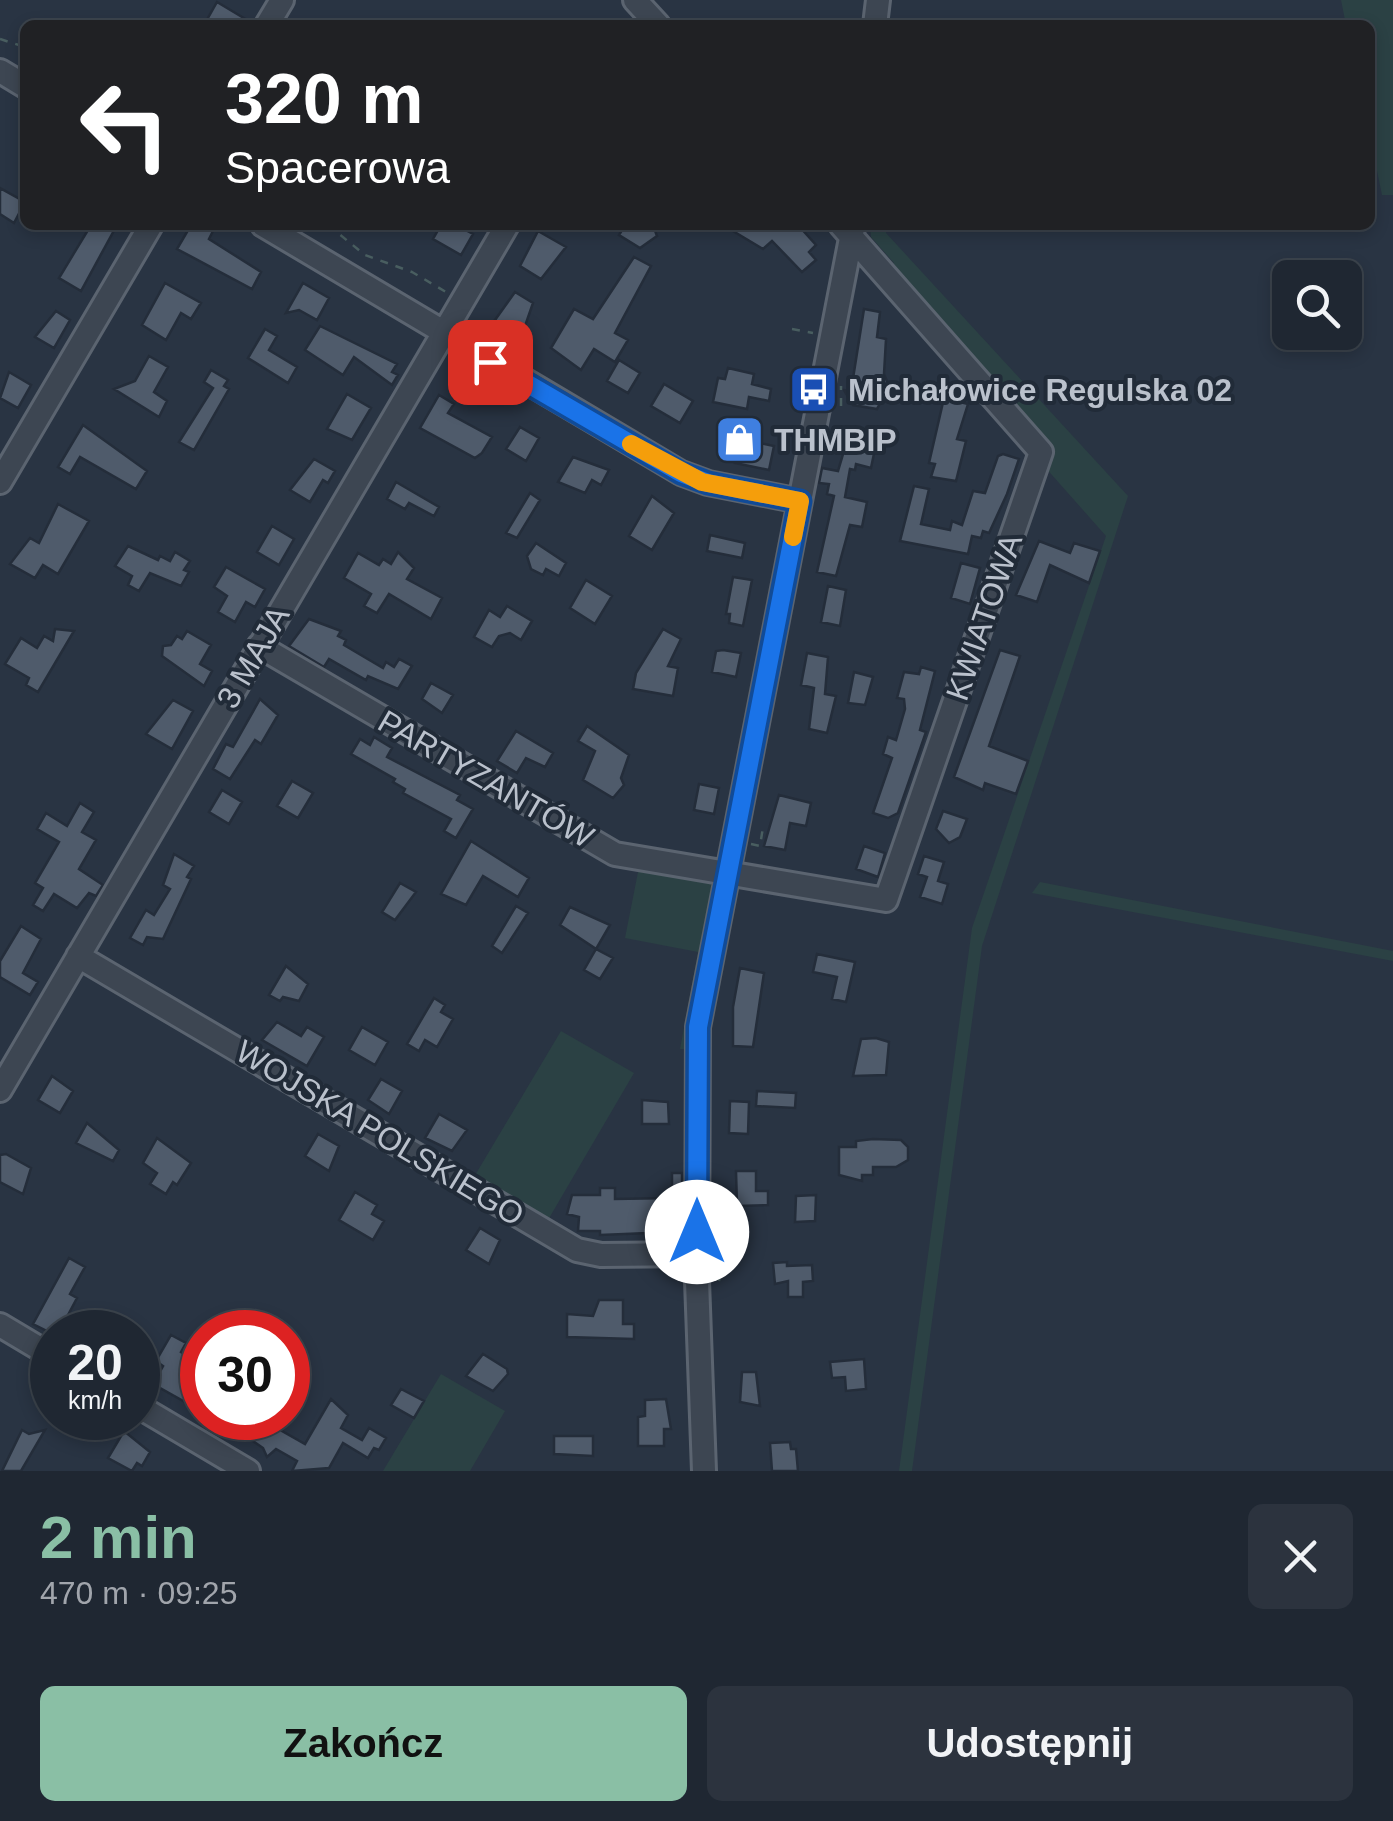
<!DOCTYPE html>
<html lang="pl">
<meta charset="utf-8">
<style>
body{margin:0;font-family:Arial,sans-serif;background:#2c333e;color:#f1f3f6;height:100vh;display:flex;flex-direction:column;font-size:38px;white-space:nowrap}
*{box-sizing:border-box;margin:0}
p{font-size:32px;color:#a1a5ac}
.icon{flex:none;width:55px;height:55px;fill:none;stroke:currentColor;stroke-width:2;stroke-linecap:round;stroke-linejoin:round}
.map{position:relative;height:1471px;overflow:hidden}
.panel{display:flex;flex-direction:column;background:#1f2732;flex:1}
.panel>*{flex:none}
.guide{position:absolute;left:20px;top:20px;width:1355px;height:210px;border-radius:15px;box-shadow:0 5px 15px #0003,0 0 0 2px #3c444d;background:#202124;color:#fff;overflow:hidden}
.tools{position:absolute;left:1272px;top:260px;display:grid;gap:20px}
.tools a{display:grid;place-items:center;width:90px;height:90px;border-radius:15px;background:#1f2732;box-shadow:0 5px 15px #0003,0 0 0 2px #3c444d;font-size:50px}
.speed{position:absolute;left:30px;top:1310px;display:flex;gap:20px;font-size:50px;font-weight:700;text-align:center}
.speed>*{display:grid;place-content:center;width:130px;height:130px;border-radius:50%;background:#1f2732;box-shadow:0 5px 15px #0003,0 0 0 2px #3c444d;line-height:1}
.speed small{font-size:25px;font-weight:400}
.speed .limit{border:15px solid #d22;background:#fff;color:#111}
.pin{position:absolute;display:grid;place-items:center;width:85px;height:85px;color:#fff;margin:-42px;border-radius:20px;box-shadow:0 5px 15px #0006}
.me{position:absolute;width:110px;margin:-55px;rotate:0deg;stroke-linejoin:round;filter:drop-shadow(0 0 8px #0008)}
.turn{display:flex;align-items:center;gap:35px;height:210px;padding:0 40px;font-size:45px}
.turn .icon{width:130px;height:130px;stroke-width:2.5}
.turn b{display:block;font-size:70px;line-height:85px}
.round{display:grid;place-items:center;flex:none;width:105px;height:105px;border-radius:15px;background:#2c333e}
.overview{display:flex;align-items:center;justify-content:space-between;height:170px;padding:0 40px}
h1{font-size:60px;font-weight:800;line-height:75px;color:#8abfa5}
.action{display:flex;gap:20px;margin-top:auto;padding:20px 40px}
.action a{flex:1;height:115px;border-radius:15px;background:#8abfa5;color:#111;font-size:40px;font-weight:800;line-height:115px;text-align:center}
.action a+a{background:#2c333e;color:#f1f3f6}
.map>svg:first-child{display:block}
.green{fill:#2b4144}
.building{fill:#4f5b6b;stroke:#242d3a;stroke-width:2.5}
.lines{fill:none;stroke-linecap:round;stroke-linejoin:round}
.minor-casing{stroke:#5b6470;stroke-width:28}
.path{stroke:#495e60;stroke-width:2.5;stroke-dasharray:8 8;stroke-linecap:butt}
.minor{stroke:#3d4652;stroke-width:22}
.route-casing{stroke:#114b97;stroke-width:25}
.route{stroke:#1a73e8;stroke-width:18}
.slow{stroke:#f59e0b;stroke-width:18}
.labels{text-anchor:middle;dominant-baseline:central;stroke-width:8;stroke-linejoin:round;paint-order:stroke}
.poi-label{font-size:32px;font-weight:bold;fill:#bac1cc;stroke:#212b38;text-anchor:start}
.street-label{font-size:32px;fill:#bac1cc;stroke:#212b38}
</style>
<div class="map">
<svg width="1393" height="1471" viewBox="0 0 1393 1471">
<rect width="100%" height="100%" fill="#293443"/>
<!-- green -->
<path class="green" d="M1341 0H1393V195H1382L1370 137V25H1346Z
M870 225H886V233L1128 496 982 946 912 1471H899L972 928 1106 536 1044 466 889 268 894 263 871 237Z
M639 867 714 881 687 1049H680L698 952 625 938Z
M1040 882 1393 951V961L1032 893Z
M561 1031 634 1073 548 1220 474 1177Z
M441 1374 505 1411 470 1471H383Z"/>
<!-- building -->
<path class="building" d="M217 2 252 23V25H204Z
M0 188 25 202 14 223 0 214Z
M91 225H117L81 291 59 278Z
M191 225 213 231 209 239 261 272 252 289 177 249Z
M441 225H456L473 234 461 255 433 239Z
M625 225H653L657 236 640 248 619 235Z
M723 225H798L816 245 809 252 816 260 802 272 772 241 763 249Z
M538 231 566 247 541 279 520 266Z
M634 257 651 266 615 333 628 340 615 362 594 349 581 370 551 348 574 309 593 319Z
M165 283 201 303 191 319 181 313 166 340 142 325Z
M303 283 329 298 317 320 299 310 286 313Z
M515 292 533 303 524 329 513 331 495 320Z
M864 309 880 312 877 337 886 339 884 374 889 386 877 409 853 405 844 390 851 391Z
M56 311 70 320 54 348 35 337Z
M320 326 397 364 392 372 398 375 392 385 354 357 343 375 305 350Z
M265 329 277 336 269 350 297 367 288 383 248 358Z
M149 356 168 367 154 392 167 401 159 417 114 389 135 381Z
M619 360 640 373 628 393 607 381Z
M728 368 754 374 752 384 771 389 769 401 749 397 747 409 713 402 718 378 725 379Z
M211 370 228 380 224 386 229 389 194 450 179 442 213 388 204 382Z
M9 372 31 385 18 408 0 398Z
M664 384 693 401 680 423 651 406Z
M347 394 371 408 352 440 327 429Z
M439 395 454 404 448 413 492 437 482 453 475 458 420 428Z
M944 398 968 404 957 439 966 441 956 481 931 477 935 464 929 463Z
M83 425 147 471 136 489 80 457 70 474 58 467Z
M520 427 539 438 526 461 506 449Z
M849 434 876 438V444L871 468 856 464 855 470 850 469 845 497 867 502 862 527 850 525 836 576 817 572 834 496 827 494 829 484 819 483 822 468 838 471Z
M740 439 774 446 769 470 735 463Z
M1003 454 1019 459 1007 494 989 533 983 531 981 538 972 536 968 554 900 541 914 486 929 489 921 524 950 530 952 521 962 525 973 491 985 493 998 456Z
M573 457 609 470 601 485 592 480 585 493 558 482Z
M314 459 335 471 328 483 323 480 310 502 290 490Z
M396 482 439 507 434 516 409 503 405 509 387 499Z
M530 493 540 500 517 538 506 533Z
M652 496 674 513 652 550 629 536Z
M58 504 89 521 58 574 43 565 35 578 10 564 30 538 39 543Z
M272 526 294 539 279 565 257 552Z
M710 535 745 543 742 558 707 551Z
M1039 541 1070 553 1074 543 1100 551 1089 583 1050 565 1037 602 1016 595Z
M536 543 566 563 559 576 546 569 543 575 531 569 527 556Z
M128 546 158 560 160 556 170 561 175 552 190 561 184 570 189 572 181 586 150 573 139 591 128 585 132 576 115 566Z
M398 552 414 568 407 579 442 598 431 619 389 594 377 613 364 606 371 594 344 578 358 553 379 565 383 559 391 564Z
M961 563 980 568 970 604 951 598Z
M226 567 265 589 255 607 246 602 235 622 218 612 227 596 214 587Z
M733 577 752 580 743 626 729 623 730 614H726Z
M586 580 612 596 595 624 570 608Z
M828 586 846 590 840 626 821 622Z
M507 606 532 621 521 640 510 633 499 636 492 647 474 637 489 610 500 617Z
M309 619 341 631 338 636 346 640 344 645 383 668 386 662 394 667 399 659 412 666 398 689 368 676 366 680 329 659 324 667 289 646Z
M55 629 74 631 38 692 26 685 29 678 5 664 21 638 37 648 44 636 53 641Z
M663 629 681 639 668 666 678 668 673 696 633 689 636 673Z
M187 631 211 645 200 664 212 671 204 686 162 656 163 646 171 645 177 636 182 639Z
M723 650 741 653 736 677 712 672 716 651Z
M1000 650 1020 656 989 746 1028 761 1016 794 985 783 983 790 954 777Z
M807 653 828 657 825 694 836 696 827 733 809 729 814 688 801 685Z
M921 667 935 671 920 730 926 732 898 813 888 818 873 813 892 758 883 754 888 737 896 740 905 709 904 699 897 698 904 672 919 674Z
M854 672 873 677 865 705 848 703Z
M431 683 453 695 442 713 422 699Z
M260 699 278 715 261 744 255 740 230 779 213 769 226 744 233 747Z
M173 700 193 711 172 749 146 734Z
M587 726 629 755 621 778 624 785 613 798 583 780 595 751 578 741Z
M516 731 553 753 545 767 526 758 517 773 497 761Z
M374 737 392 748 387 757 460 795 457 800 473 809 456 838 444 831 451 819 403 793 405 789 393 782 395 779 351 754 360 739 370 745Z
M292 781 313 793 298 818 277 806Z
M699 784 719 788 714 814 694 810Z
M222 790 242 802 229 824 209 812Z
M779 795 811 803 806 826 790 823 785 850 764 846Z
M80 803 94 812 82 832 96 840 79 869 103 885 96 896 89 893 77 908 54 894 43 911 33 905 43 888 35 883 59 842 37 829 46 813 67 826Z
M943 811 967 819 960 837 949 843 936 829Z
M471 841 529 878 518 897 483 876 466 905 441 894Z
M864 846 885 853 878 877 856 869Z
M174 854 194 866 187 877 191 879 163 939 147 937 143 945 130 938 146 910 154 915 170 889 163 885Z
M924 856 944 862 938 881 948 884 942 904 920 897 927 877 918 874Z
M400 883 416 892 395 920 382 912Z
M516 906 528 913 502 953 492 946Z
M570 907 610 925 596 949 613 958 600 979 584 970 596 949 560 925Z
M21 926 41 939 23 973 38 982 30 995 0 977V961Z
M817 954 855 962 846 1002 832 999 837 977 813 972Z
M286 966 308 984 299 1001 283 997 280 1001 269 995Z
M740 968 764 973 753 1047 733 1046V1007Z
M434 998 445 1005 441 1012 453 1019 437 1047 425 1040 419 1051 407 1044Z
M277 1022 301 1036 307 1027 324 1037 307 1066 262 1040Z
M362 1027 388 1042 375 1065 349 1050Z
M876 1038 889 1042 886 1075 853 1076 861 1039Z
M52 1076 73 1091 60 1113 38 1100Z
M381 1079 402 1091 389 1114 368 1100Z
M757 1091 796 1093 795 1108 756 1106Z
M642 1100 668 1102 669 1124H642Z
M730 1101 749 1102 748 1134 729 1133Z
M439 1114 467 1130 452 1151 425 1138Z
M87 1123 119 1150 113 1161 76 1143Z
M318 1134 339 1146 329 1171 305 1156Z
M157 1138 191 1163 177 1185 173 1182 166 1194 150 1184 157 1173 143 1163Z
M873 1139 901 1140 908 1147V1160L896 1167H873V1175H862V1181L839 1175V1147H856V1141Z
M6 1154 31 1168 23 1194 0 1182V1155Z
M736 1171H756V1191H768V1205L737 1206Z
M672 1173H682V1225H673V1232L600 1235V1231H578L579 1217 567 1214 572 1195H600V1188H615V1199L672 1198Z
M355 1192 377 1205 372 1214 384 1221 373 1240 339 1220Z
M816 1195 815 1221 795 1222 796 1196Z
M480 1228 500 1240 489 1264 466 1250Z
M69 1258 85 1267 70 1294 77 1298 59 1332H49L33 1324Z
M787 1262V1266L812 1265 813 1281 803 1282V1297H788V1281L775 1284 773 1263Z
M599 1300H623V1324H634V1339L567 1337V1314L593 1316Z
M171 1335 186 1343 181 1352 187 1356 181 1366 202 1378V1407L196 1403 194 1407 153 1384 163 1366 156 1361Z
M483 1354 507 1369 508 1374 493 1391 466 1376Z
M864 1359 866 1389 846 1391 845 1377 832 1378 830 1362Z
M742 1372H756L760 1406 740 1402Z
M401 1389 424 1401 414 1418 391 1405Z
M331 1399 348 1415 341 1428 362 1440 369 1428 386 1438 379 1450 374 1448 368 1458 343 1443 329 1468 292 1471 297 1461 276 1449 267 1457 263 1448 220 1418H259L305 1444Z
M666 1399 671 1429H664V1446H638V1417L645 1416V1400Z
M22 1430 29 1434 45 1430 21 1471H2Z
M124 1431 150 1452 142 1466 137 1463 132 1471 108 1458Z
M554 1436H593V1456L554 1454Z
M790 1442 791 1449H796L798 1471H772L770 1443Z"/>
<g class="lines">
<defs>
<path id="minor" d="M635 0 658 25
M267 25 282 0
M875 25 878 0
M0 71 25 86
M263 225 681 473 708 483 800 501
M0 482 151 225
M259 646 615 854 886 900 1041 452 841 225
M78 956 577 1250 601 1255 697 1254
M0 1090 507 225
M0 1325 52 1356
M138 1406 248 1471
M704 1471 697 1281 698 1027 853 228"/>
</defs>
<!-- minor casing -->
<use href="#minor" class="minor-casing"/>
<!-- path -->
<path class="path" d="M0 39 25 47
M328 225 365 255 412 272 446 292
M792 329 813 333
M841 406V386
M751 844 760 846 763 827
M719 1281 720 1275"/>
<!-- minor -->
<use href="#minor" class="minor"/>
</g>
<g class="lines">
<defs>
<path id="route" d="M490 362 681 473 708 483 800 501 698 1027 697 1232"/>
</defs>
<!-- route casing -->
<use href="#route" class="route-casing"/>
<!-- route -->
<use href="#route" class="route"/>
<!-- slow -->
<path class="slow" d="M631 444 702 482 800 501 793 537"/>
</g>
<!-- icons -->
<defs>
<symbol id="bus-square" viewBox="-11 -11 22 22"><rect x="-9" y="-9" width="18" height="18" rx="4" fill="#1a4fb4" stroke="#212b38"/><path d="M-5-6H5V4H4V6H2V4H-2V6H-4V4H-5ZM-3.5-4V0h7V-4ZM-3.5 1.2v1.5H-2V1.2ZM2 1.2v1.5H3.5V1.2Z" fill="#fff"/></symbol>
<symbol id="shop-square" viewBox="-11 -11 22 22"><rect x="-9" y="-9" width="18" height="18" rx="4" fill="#3f7fe0" stroke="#212b38"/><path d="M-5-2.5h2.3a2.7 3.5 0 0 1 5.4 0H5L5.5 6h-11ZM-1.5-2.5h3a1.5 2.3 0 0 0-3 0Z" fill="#fff"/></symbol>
</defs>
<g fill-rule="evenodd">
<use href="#bus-square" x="786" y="362" width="55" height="55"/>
<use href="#shop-square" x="712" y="412" width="55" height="55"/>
</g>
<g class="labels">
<!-- poi labels -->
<g class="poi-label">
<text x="848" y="390">Michałowice Regulska 02</text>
<text x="774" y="440">THMBIP</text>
</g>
<!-- street labels -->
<g class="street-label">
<text transform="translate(984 617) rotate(-71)">KWIATOWA</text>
<text transform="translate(253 657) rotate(-60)">3 MAJA</text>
<text transform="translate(486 779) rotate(30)">PARTYZANTÓW</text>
<text transform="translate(380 1133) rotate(31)">WOJSKA POLSKIEGO</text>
</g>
</g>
</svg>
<div class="tools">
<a><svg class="icon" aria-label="search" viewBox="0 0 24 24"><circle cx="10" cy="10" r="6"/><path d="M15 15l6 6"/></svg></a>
</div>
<div class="speed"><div>20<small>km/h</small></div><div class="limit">30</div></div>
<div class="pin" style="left:490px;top:362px;background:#d93025"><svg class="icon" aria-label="arrive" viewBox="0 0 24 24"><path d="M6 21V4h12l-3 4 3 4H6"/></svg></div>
<svg class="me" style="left:697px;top:1232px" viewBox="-20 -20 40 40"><circle r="19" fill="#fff"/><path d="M0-13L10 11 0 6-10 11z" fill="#1a73e8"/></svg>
<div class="guide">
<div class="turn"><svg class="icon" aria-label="left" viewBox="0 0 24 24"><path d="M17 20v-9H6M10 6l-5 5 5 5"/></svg><div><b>320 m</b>Spacerowa</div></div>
</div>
</div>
<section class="panel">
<div class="overview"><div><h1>2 min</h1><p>470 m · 09:25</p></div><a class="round"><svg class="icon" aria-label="close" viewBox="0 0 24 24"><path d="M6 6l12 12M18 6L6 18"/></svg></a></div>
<div class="action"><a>Zakończ</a><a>Udostępnij</a></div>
</section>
